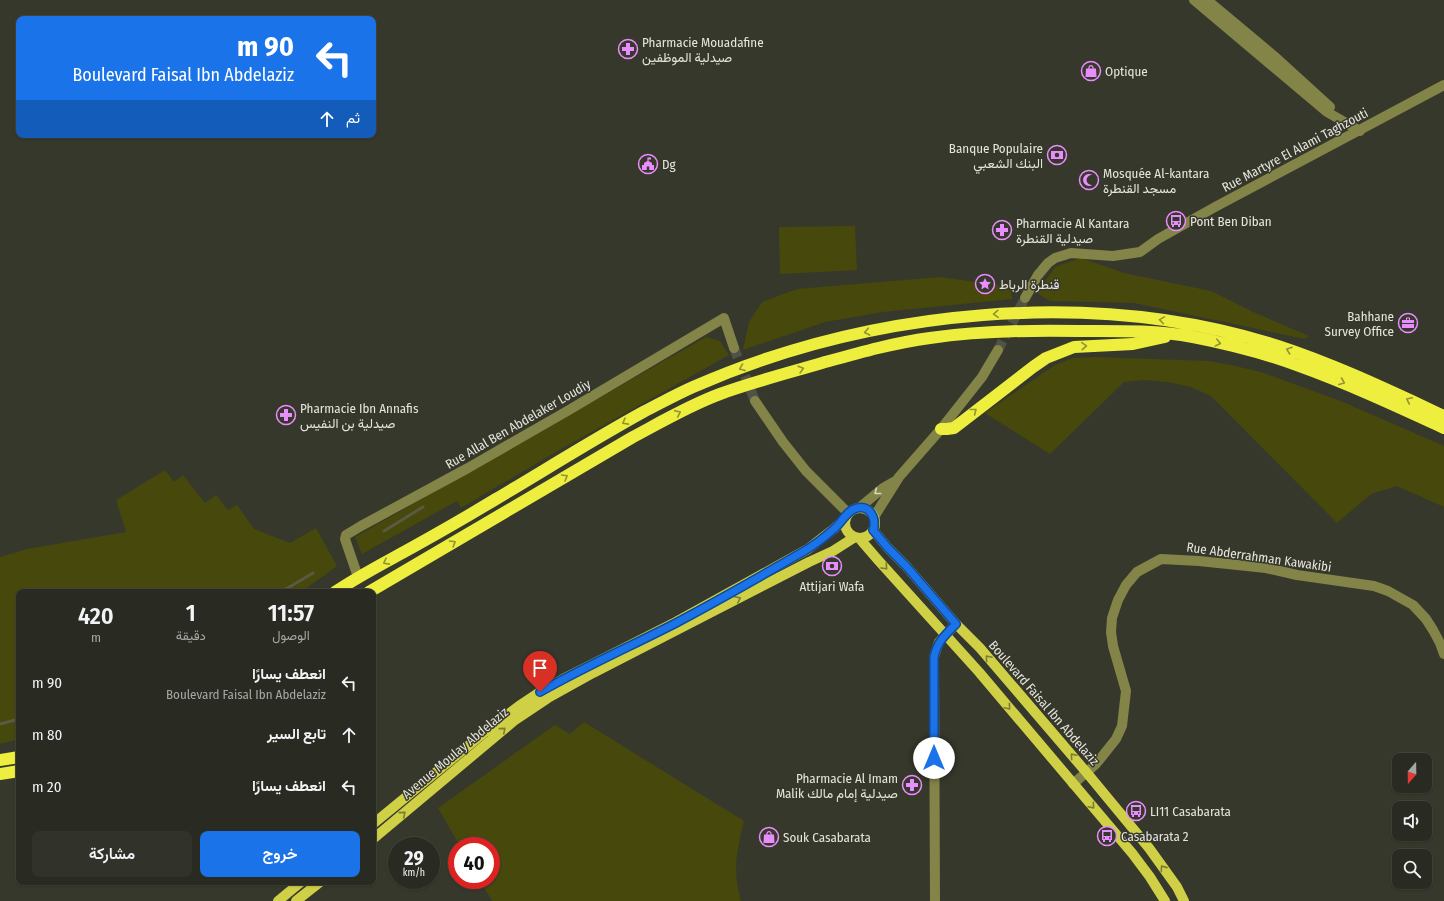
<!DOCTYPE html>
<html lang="ar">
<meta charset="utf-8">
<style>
body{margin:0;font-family:"Fira Sans Condensed",Vazirmatn,sans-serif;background:#31322a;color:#f1f3f6;direction:rtl;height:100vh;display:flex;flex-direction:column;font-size:15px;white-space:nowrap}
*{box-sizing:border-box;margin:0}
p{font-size:13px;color:#a5a7a5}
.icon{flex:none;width:22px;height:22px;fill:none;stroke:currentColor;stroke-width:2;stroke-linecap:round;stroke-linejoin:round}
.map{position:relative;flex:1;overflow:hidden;direction:ltr}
.panel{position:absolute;left:16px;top:589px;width:360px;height:296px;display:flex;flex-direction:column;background:#292a21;border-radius:8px;box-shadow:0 1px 3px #0004,0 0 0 1px #45463f;direction:rtl}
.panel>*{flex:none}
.top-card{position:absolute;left:16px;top:16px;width:360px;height:122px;border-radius:8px;box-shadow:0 1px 3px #0004,0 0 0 1px #45463f;direction:rtl;background:#1a73e8;color:#fff;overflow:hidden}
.needle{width:26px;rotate:200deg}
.fabs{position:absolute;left:1392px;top:753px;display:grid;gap:8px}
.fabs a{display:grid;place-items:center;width:40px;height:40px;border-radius:8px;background:#292a21;box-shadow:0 1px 3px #0004,0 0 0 1px #45463f;font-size:20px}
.speed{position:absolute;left:388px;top:837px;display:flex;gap:8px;font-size:20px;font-weight:700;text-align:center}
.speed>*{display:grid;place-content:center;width:52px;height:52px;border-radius:50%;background:#292a21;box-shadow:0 1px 3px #0004,0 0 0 1px #45463f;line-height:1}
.speed small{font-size:10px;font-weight:400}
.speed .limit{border:6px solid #d22;background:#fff;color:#111}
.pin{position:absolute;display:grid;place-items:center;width:34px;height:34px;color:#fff;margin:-41px -17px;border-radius:50% 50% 50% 0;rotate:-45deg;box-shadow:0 0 4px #0007}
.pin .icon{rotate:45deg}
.me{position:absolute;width:44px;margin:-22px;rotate:0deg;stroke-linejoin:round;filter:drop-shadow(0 0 3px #0008)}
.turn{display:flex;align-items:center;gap:14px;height:84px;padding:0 16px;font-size:18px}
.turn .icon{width:52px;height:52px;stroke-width:2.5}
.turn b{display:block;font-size:28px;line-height:34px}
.then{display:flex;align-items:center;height:38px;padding:0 16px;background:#0003;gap:8px;font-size:15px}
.eta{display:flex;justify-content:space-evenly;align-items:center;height:68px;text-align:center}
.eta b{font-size:24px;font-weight:600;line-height:28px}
.primary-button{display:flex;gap:8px;margin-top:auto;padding:8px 16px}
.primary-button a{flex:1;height:46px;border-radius:8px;background:#1a73e8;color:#fff;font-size:16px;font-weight:600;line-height:46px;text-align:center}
.primary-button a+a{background:#31322a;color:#f1f3f6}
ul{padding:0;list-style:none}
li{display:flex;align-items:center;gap:12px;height:52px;padding:0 16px}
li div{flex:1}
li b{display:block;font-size:15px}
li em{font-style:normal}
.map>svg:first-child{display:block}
.green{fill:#47480b}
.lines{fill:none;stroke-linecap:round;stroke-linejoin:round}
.stream{stroke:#5a5a42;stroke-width:3}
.minor-tunnel{stroke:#515247;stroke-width:10;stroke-dasharray:10 5;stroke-linecap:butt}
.minor{stroke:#838447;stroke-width:10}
.major{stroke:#cfd045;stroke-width:10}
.highway{stroke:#edee3d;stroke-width:12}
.oneway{stroke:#929334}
.oneway2{stroke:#d6d6c6}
.oneway3{stroke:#7b7c37}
.route-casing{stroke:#114b97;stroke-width:10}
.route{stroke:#1a73e8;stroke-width:7}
.labels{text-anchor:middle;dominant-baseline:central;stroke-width:3;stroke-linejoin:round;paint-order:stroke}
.poi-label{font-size:13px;fill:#e5e5dd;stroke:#37382c;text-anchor:start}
.street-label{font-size:13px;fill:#e5e5dd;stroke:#37382c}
</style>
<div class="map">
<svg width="1444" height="901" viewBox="0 0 1444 901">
<rect width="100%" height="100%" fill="#37382c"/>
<!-- green -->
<path class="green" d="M855 226 857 270 780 274 779 227Z
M1081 258 1124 273 1211 291 1251 311 1309 336 1305 339 1134 303 1050 301 1037 293 1055 267Z
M940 277 1010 287 1012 299 883 312 825 322 743 350 749 322 762 302 797 289Z
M706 337 720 341 729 355 561 449 461 508 457 501 362 554 355 537Z
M1095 357 1209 361 1231 365 1261 372 1343 402 1444 446V507L1397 486 1371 494 1337 523 1211 396 1191 387 1167 382 1144 380 1124 382 1050 454 985 413 1055 365 1073 358Z
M165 470 174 482 183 475 205 503 216 495 228 510 237 505 254 529 290 543 316 528 337 566 301 592H19V739L0 744V557L27 549 126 532 116 500Z
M584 722 744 821C737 851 732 870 741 901H492L480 880H491V846H460L438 808 555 725 570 734Z"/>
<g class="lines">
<!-- stream -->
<path class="stream" d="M384 531 423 507
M281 592 313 573
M0 724 19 719"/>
<!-- minor-tunnel -->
<path class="minor-tunnel" d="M734 348 755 401
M998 350 1025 298"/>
<!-- minor -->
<path class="minor" d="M1194 0 1327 112 1360 131
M1207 0 1274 56 1330 107
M1025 298 1038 275 1048 263 1055 258 1071 253 1113 256 1140 252 1158 239 1215 207 1444 85
M755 401 783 442 806 471 848 513
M859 508 883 488 897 480
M874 517 899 477 941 429 982 377 998 350
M358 577 345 539 346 535 361 526 468 468 569 410 724 318 734 348
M1073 784 1096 764 1116 739 1122 726 1126 691 1113 646 1111 632 1112 618 1118 600 1126 585 1137 572 1161 559 1199 561 1266 568 1297 575 1374 586 1388 591 1413 605 1426 619 1433 630 1440 643 1444 654
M935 901 934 657 939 642 956 624"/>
<!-- major -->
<path class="major" d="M845 523a15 15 0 1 1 30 0a15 15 0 1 1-30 0Z
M873 530 888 548 906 566 956 624 980 648 1087 773 1149 848 1177 887 1184 901
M859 538 878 560 979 672 1132 853 1150 877 1165 901
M373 824 485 732 519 706 540 692 563 679 676 622 808 549 835 528 845 518
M373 839 515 720 548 698 593 673 809 562 833 551 855 537
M278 901 301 882
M296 901 320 882"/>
<!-- highway -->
<path class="highway" d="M941 429H947L954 428 1033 367 1046 358 1074 347 1133 344 1165 337
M335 592C360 575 386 562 413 547 440 532 468 516 496 499 545 470 594 439 645 411 661 403 677 394 693 387 871 309 1093 287 1278 346 1336 365 1390 391 1444 416
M369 592 633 437C661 422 690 405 720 394 753 382 788 373 822 363 858 353 893 343 930 338 979 331 1029 330 1078 331 1116 331 1155 330 1193 337 1229 344 1265 353 1299 366 1349 384 1396 406 1444 428
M0 760 19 757
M0 774 19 771"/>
</g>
<!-- one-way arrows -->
<defs><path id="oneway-chevron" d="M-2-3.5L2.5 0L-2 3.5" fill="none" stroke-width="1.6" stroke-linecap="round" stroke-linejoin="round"/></defs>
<g class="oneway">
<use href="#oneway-chevron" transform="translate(996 314) rotate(176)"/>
<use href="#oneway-chevron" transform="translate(1162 320) rotate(-171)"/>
<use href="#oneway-chevron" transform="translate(867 332) rotate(169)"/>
<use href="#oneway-chevron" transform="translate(1218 343) rotate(13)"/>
<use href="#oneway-chevron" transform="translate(1084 346) rotate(-4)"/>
<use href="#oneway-chevron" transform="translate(1289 350) rotate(-161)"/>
<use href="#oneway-chevron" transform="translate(742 368) rotate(159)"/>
<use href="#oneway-chevron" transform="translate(801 369) rotate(-16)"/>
<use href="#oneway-chevron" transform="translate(1342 382) rotate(23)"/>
<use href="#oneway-chevron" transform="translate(1409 400) rotate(-155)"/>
<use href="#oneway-chevron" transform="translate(974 411) rotate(-38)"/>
<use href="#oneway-chevron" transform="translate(678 413) rotate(-25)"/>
<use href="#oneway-chevron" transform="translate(625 422) rotate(151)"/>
<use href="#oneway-chevron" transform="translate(565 477) rotate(-30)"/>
<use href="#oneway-chevron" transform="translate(453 543) rotate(-31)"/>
<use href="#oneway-chevron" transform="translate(386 562) rotate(152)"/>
</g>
<use class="oneway2" href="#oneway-chevron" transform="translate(877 492) rotate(142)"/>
<g class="oneway3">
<use href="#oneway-chevron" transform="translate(885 567) rotate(47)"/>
<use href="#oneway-chevron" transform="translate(738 599) rotate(-27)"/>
<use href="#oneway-chevron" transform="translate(988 658) rotate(-130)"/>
<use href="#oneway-chevron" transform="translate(1008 707) rotate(50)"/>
<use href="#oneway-chevron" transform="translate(503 730) rotate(-40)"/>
<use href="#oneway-chevron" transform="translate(1073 756) rotate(-131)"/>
<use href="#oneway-chevron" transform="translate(1092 806) rotate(49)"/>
<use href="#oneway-chevron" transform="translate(403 814) rotate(-40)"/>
<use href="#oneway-chevron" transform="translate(1163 868) rotate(-125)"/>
</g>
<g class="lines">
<defs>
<path id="route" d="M540 692C584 667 631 646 676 623 719 600 763 575 806 550 816 544 826 536 835 528 842 522 847 510 857 508 870 505 877 519 873 530L888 548 906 566 956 624C946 634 937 642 934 657V758"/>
</defs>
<!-- route casing -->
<use href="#route" class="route-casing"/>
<!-- route -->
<use href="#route" class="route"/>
</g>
<!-- icons -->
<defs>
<symbol id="pharmacy-ring" viewBox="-11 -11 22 22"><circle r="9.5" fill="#37382c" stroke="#e98dfe" stroke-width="1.5"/><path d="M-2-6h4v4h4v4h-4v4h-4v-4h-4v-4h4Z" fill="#e98dfe"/></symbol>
<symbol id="shop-ring" viewBox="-11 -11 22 22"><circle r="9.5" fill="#37382c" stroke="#e98dfe" stroke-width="1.5"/><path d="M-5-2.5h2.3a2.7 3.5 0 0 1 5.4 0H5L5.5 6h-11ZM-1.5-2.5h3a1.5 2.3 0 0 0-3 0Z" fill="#e98dfe"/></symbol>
<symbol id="bank-ring" viewBox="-11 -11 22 22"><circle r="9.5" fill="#37382c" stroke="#e98dfe" stroke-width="1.5"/><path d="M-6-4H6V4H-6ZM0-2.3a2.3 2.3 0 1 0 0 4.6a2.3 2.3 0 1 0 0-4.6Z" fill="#e98dfe"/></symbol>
<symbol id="civic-ring" viewBox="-11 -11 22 22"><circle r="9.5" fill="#37382c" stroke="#e98dfe" stroke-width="1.5"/><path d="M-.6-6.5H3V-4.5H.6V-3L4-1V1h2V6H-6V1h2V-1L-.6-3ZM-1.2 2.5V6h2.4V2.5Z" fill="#e98dfe"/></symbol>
<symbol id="mosque-ring" viewBox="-11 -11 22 22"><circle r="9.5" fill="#37382c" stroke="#e98dfe" stroke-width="1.5"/><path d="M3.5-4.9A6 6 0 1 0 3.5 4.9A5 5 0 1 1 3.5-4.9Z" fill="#e98dfe"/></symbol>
<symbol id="bus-ring" viewBox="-11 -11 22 22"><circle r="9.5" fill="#37382c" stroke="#e98dfe" stroke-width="1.5"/><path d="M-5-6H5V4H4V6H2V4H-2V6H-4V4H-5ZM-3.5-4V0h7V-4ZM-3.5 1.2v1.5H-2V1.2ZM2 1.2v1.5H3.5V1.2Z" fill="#e98dfe"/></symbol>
<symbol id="sight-ring" viewBox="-11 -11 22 22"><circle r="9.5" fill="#37382c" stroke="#e98dfe" stroke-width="1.5"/><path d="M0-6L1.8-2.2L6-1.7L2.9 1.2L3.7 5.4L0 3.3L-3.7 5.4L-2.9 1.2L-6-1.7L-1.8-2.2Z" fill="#e98dfe"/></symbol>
<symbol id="office-ring" viewBox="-11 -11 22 22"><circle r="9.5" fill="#37382c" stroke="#e98dfe" stroke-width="1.5"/><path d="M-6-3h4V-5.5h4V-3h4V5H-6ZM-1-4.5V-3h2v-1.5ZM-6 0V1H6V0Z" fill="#e98dfe"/></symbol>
</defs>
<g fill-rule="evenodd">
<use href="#pharmacy-ring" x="617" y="38" width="22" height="22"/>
<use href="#shop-ring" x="1080" y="60" width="22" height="22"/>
<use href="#bank-ring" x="1046" y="144" width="22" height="22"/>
<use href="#civic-ring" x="637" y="153" width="22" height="22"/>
<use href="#mosque-ring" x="1078" y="169" width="22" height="22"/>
<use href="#bus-ring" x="1165" y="210" width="22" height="22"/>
<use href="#pharmacy-ring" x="991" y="219" width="22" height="22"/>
<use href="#sight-ring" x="974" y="273" width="22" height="22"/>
<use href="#office-ring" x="1397" y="312" width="22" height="22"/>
<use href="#pharmacy-ring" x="275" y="404" width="22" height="22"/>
<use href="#bank-ring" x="821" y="555" width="22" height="22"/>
<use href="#pharmacy-ring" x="901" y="774" width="22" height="22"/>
<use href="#bus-ring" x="1125" y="800" width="22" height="22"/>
<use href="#bus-ring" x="1096" y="825" width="22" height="22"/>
<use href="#shop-ring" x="758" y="826" width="22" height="22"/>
</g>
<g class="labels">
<!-- poi labels -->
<g class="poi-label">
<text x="642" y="42">Pharmacie Mouadafine<tspan x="642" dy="15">صيدلية الموظفين</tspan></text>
<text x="1105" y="71">Optique</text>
<text x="1043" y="148" text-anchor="end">Banque Populaire<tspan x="1043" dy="15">البنك الشعبي</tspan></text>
<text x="662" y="164">Dg</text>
<text x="1103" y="173">Mosquée Al-kantara<tspan x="1103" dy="15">مسجد القنطرة</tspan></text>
<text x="1190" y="221">Pont Ben Diban</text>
<text x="1016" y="223">Pharmacie Al Kantara<tspan x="1016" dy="15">صيدلية القنطرة</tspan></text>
<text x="999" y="284">قنطرة الرباط</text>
<text x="1394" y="316" text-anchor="end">Bahhane<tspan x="1394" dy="15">Survey Office</tspan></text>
<text x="300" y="408">Pharmacie Ibn Annafis<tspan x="300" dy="15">صيدلية بن النفيس</tspan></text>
<text x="832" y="586" text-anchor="middle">Attijari Wafa</text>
<text x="898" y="778" text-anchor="end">Pharmacie Al Imam<tspan x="898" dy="15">Malik صيدلية إمام مالك</tspan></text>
<text x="1150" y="811">LI11 Casabarata</text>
<text x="1121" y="836">Casabarata 2</text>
<text x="783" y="837">Souk Casabarata</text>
</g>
<!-- street labels -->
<g class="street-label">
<text transform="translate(1295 150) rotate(-28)">Rue Martyre El Alami Taghzouti</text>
<text transform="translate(518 424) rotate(-30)">Rue Allal Ben Abdelaker Loudiy</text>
<text transform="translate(1259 557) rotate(8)">Rue Abderrahman Kawakibi</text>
<text transform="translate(1044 703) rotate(49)">Boulevard Faisal Ibn Abdelaziz</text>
<text transform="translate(455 753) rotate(-40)">Avenue Moulay Abdelaziz</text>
</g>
</g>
</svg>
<div class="fabs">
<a><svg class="needle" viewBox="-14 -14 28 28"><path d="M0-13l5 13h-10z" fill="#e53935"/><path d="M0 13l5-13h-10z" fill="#a5a7a5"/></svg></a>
<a><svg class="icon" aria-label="sound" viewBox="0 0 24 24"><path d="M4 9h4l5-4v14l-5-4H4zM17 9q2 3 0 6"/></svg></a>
<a><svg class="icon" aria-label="search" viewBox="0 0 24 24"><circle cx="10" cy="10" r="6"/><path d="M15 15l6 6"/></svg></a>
</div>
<div class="speed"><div>29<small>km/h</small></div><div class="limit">40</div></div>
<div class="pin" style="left:540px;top:692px;background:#d93025"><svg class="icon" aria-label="arrive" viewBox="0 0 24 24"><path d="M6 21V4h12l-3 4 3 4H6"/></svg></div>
<svg class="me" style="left:934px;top:758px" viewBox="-20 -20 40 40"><circle r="19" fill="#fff"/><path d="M0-13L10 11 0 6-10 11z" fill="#1a73e8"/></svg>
<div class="top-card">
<div class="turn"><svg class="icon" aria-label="left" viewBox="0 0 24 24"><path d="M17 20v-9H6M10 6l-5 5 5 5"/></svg><div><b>90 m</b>Boulevard Faisal Ibn Abdelaziz</div></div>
<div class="then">ثم<svg class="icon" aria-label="ahead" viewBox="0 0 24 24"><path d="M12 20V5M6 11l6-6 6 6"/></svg></div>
</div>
<section class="panel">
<div class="eta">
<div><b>11:57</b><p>الوصول</p></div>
<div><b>1</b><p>دقيقة</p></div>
<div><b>420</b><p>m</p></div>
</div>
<ul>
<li><svg class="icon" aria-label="left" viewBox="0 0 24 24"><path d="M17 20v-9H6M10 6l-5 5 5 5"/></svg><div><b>انعطف يسارًا</b><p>Boulevard Faisal Ibn Abdelaziz</p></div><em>90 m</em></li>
<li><svg class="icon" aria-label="ahead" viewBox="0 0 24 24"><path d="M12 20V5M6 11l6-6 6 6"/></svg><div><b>تابع السير</b></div><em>80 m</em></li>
<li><svg class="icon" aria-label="left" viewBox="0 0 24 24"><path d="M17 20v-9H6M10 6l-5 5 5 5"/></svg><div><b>انعطف يسارًا</b></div><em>20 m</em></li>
</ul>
<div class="primary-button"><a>خروج</a><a>مشاركة</a></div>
</section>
</div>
